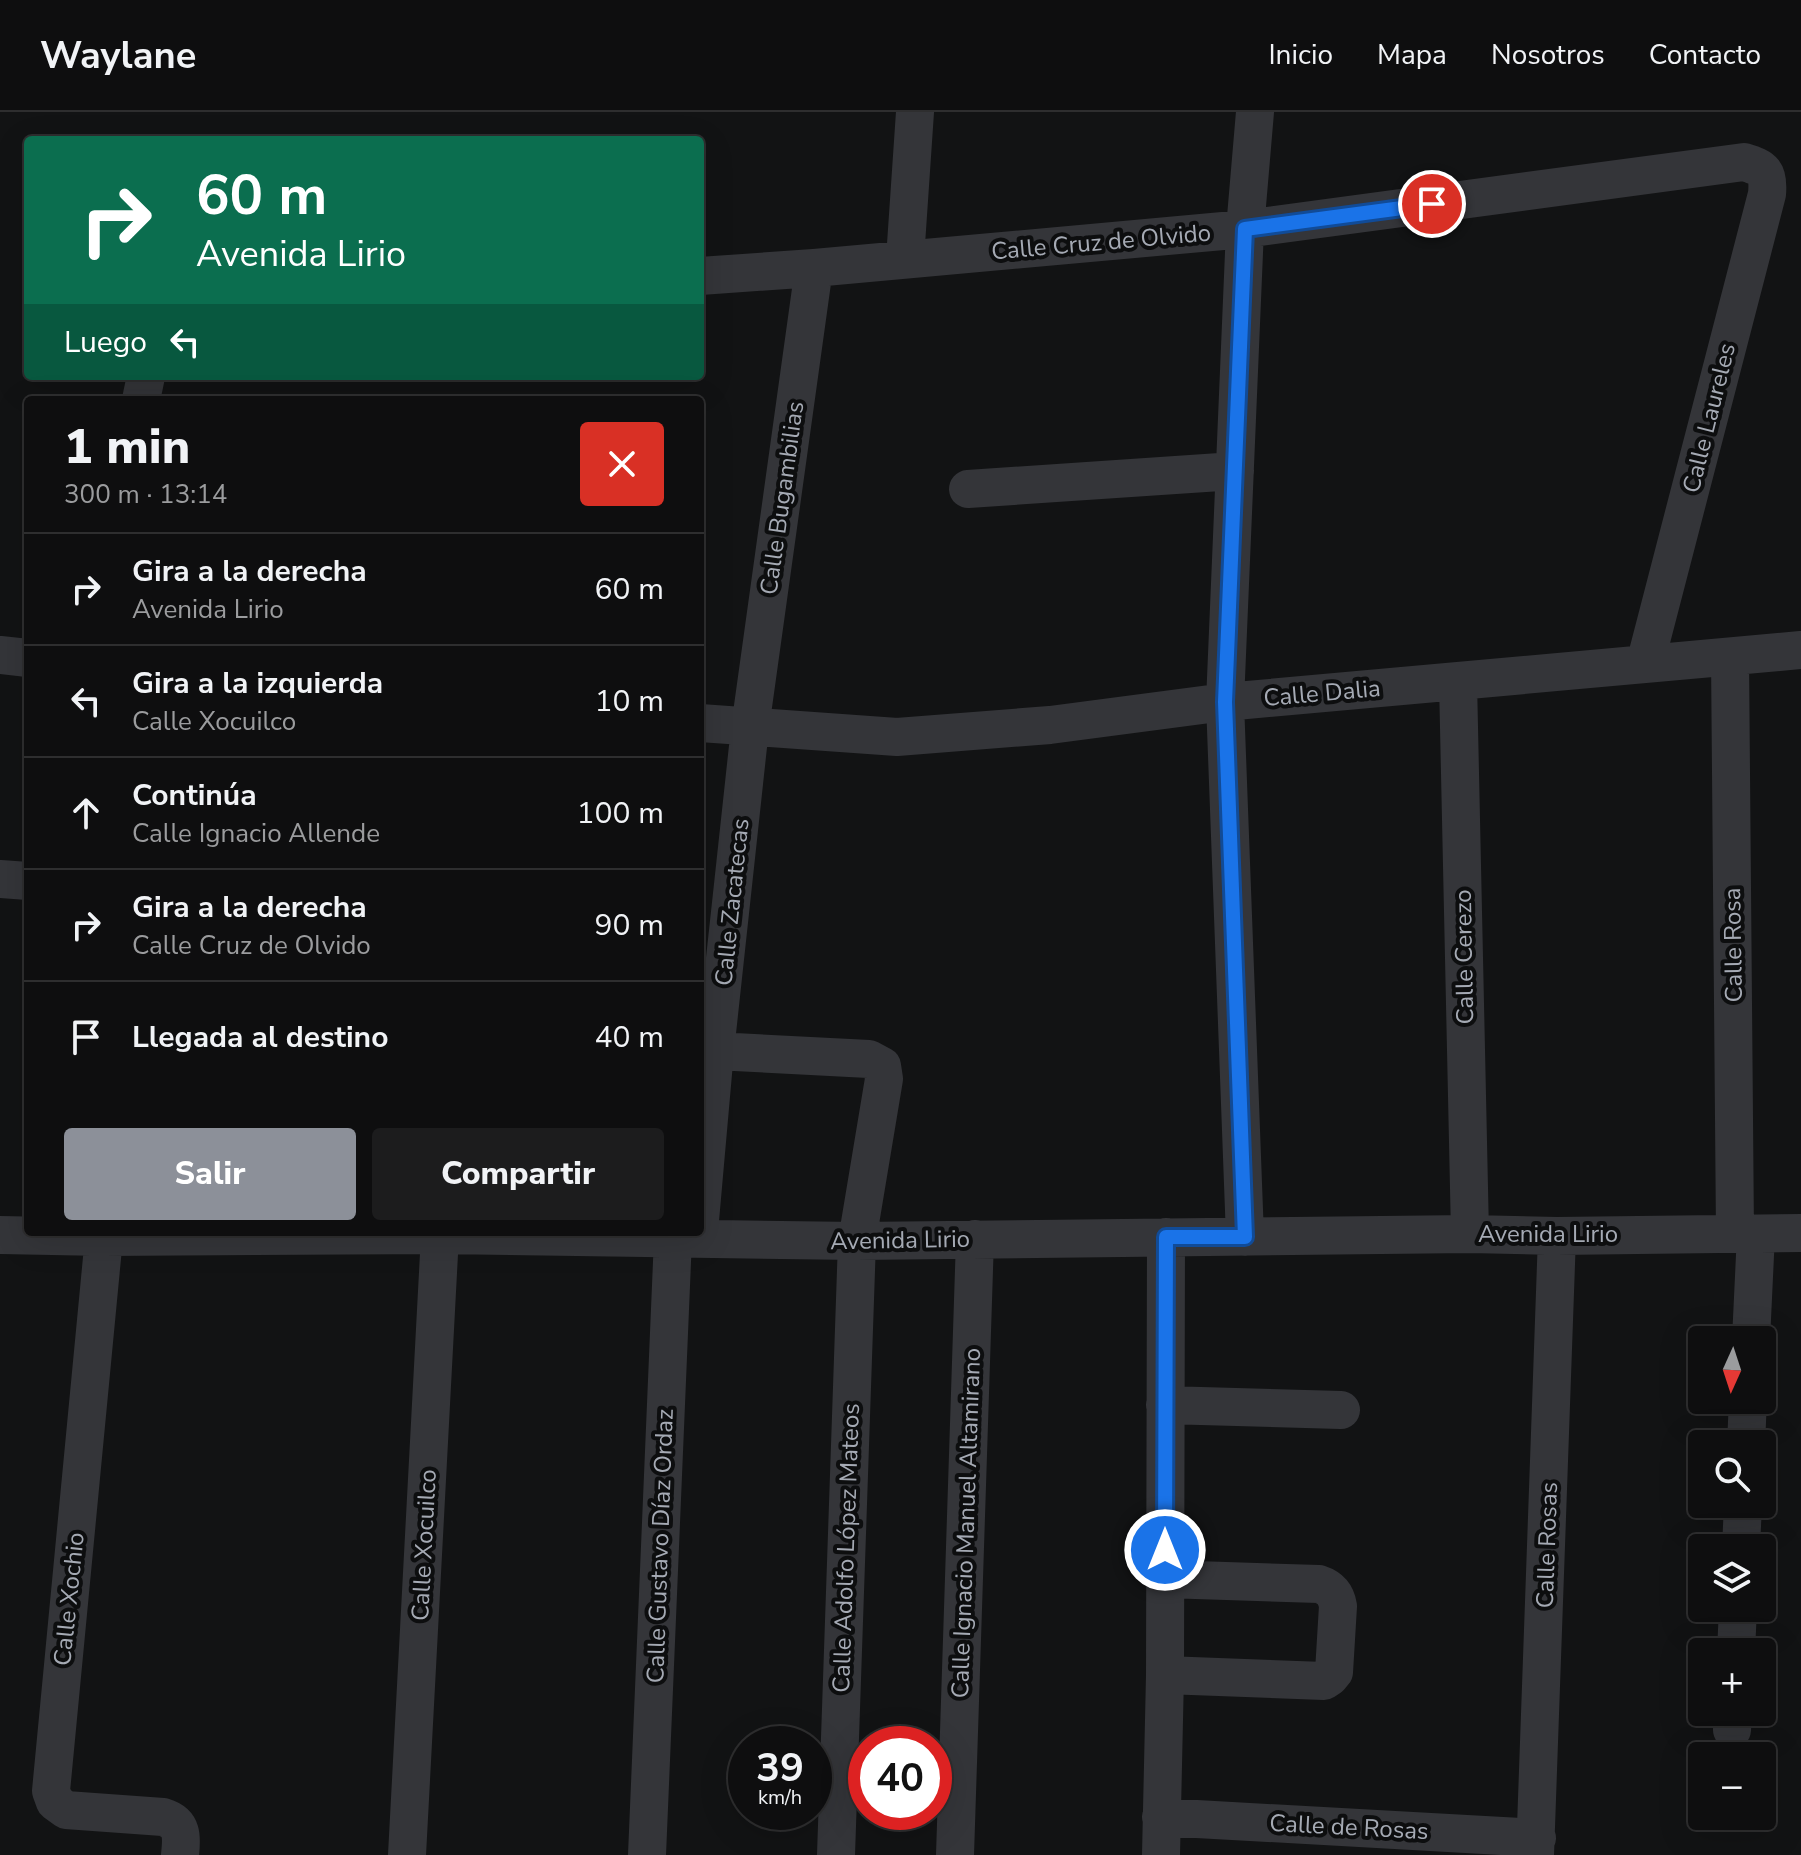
<!DOCTYPE html>
<html lang="es">
<meta charset="utf-8">
<style>
body{margin:0;font-family:"Nunito Sans",sans-serif;background:#1c1c1d;color:#f1f3f6;height:100vh;display:flex;flex-direction:column;font-size:30px;white-space:nowrap}
*{box-sizing:border-box;margin:0}
p{font-size:26px;color:#9b9c9e}
.icon{flex:none;width:44px;height:44px;fill:none;stroke:currentColor;stroke-width:2;stroke-linecap:round;stroke-linejoin:round}
.map{position:relative;flex:1;overflow:hidden}
.side{position:absolute;left:24px;top:284px;width:680px;height:840px;display:flex;flex-direction:column;background:#0e0e0f;border-radius:8px;box-shadow:0 8px 32px #0002,0 0 0 2px #2e2e2f}
.side>*{flex:none}
.hud{position:absolute;left:24px;top:24px;width:680px;height:244px;border-radius:8px;box-shadow:0 8px 32px #0002,0 0 0 2px #2e2e2f;background:#0b6e4f;color:#fff;overflow:hidden}
.needle{width:52px;rotate:183deg}
.controls{position:absolute;left:1688px;top:1214px;display:grid;gap:16px}
.controls a{display:grid;place-items:center;width:88px;height:88px;border-radius:8px;background:#0e0e0f;box-shadow:0 8px 32px #0002,0 0 0 2px #2e2e2f;font-size:40px}
.speed{position:absolute;left:728px;top:1614px;display:flex;gap:16px;font-size:40px;font-weight:700;text-align:center}
.speed>*{display:grid;place-content:center;width:104px;height:104px;border-radius:50%;background:#0e0e0f;box-shadow:0 8px 32px #0002,0 0 0 2px #2e2e2f;line-height:1}
.speed small{font-size:20px;font-weight:400}
.speed .limit{border:12px solid #d22;background:#fff;color:#111}
.pin{position:absolute;display:grid;place-items:center;width:68px;height:68px;color:#fff;margin:-34px;border:4px solid #fff;border-radius:50%;box-shadow:0 2px 8px #0007}
.me{position:absolute;width:88px;margin:-44px;rotate:0deg;stroke-linejoin:round;filter:drop-shadow(0 0 6px #0008)}
.turn{display:flex;align-items:center;gap:28px;height:168px;padding:0 40px;font-size:36px}
.turn .icon{width:104px;height:104px;stroke-width:2.5}
.turn b{display:block;font-size:56px;line-height:68px}
.then{display:flex;align-items:center;height:76px;padding:0 40px;background:#0003;gap:16px;font-size:30px}
.round{display:grid;place-items:center;flex:none;width:84px;height:84px;border-radius:8px;background:#1c1c1d}
.overview{display:flex;align-items:center;justify-content:space-between;height:136px;padding:0 40px}
h1{font-size:48px;font-weight:800;line-height:60px}
.primary-button{display:flex;gap:16px;margin-top:auto;padding:16px 40px}
.primary-button a{flex:1;height:92px;border-radius:8px;background:#8c9099;color:#fff;font-size:32px;font-weight:800;line-height:92px;text-align:center}
.primary-button a+a{background:#1c1c1d;color:#f1f3f6}
ul{padding:0;list-style:none}
li{display:flex;align-items:center;gap:24px;height:112px;padding:0 40px;border-top:2px solid #2e2e2f}
li div{flex:1}
li b{display:block;font-size:30px}
li em{font-style:normal}
header{display:flex;align-items:center;gap:48px;box-sizing:border-box;height:112px;padding:0 40px;background:#0e0e0f;border-bottom:2px solid #2e2e2f}
header strong{font-size:38px}
nav{display:flex;gap:44px;margin-inline-start:auto;font-size:28px}
.map>svg:first-child{display:block}
.lines{fill:none;stroke-linecap:round;stroke-linejoin:round}
.minor{stroke:#343539;stroke-width:38}
.route-casing{stroke:#114b97;stroke-width:20}
.route{stroke:#1a73e8;stroke-width:14}
.labels{text-anchor:middle;dominant-baseline:central;stroke-width:8;stroke-linejoin:round;paint-order:stroke}
.street-label{font-size:24px;fill:#a5aab4;stroke:#0d0e0f}
</style>
<header>
<strong>Waylane</strong>
<nav><a>Inicio</a><a>Mapa</a><a>Nosotros</a><a>Contacto</a></nav>
</header>
<div class="map">
<svg width="1801" height="1743" viewBox="0 0 1801 1743">
<rect width="100%" height="100%" fill="#121314"/>
<g class="lines">
<!-- minor -->
<path class="minor" d="M905 147 915 0
M700 164 814 156 1245 117 1744 50C1764 56 1769 60 1767 82L1645 552
M141 288 146 264
M968 377 1235 359
M0 543 28 546
M1730 545 1735 1121
M1458 569 1470 1122
M700 611 897 625 1050 613 1225 590 1801 538
M0 767 28 769
M715 939 869 947 882 954 884 967 857 1129 836 1743
M700 1108 715 939 750 616 814 156
M0 1123 104 1125 440 1123 857 1129 1470 1122 1557 1124 1801 1121
M104 1125 51 1679 55 1690 66 1698 163 1705C183 1711 182 1725 180 1743
M1245 1125 1225 590 1245 117 1255 0
M1751 1228 1756 1122
M1165 1293 1341 1298
M1746 1332 1748 1288
M1741 1436 1743 1392
M1736 1540 1738 1496
M1165 1563 1324 1569 1330 1565 1334 1560 1338 1494C1336 1482 1331 1476 1319 1472L1165 1467
M1732 1618 1733 1600
M1161 1705 1537 1726
M407 1743 440 1123
M647 1743 673 1126
M955 1743 975 1127
M1161 1743 1165 1563 1166 1125
M1535 1743 1557 1124"/>
</g>
<g class="lines">
<defs>
<path id="route" d="M1165 1438 1166 1125H1245L1225 590 1245 117 1432 92"/>
</defs>
<!-- route casing -->
<use href="#route" class="route-casing"/>
<!-- route -->
<use href="#route" class="route"/>
</g>
<g class="labels">
<!-- street labels -->
<g class="street-label">
<text transform="translate(1101 130) rotate(-5)">Calle Cruz de Olvido</text>
<text transform="translate(1709 306) rotate(-76)">Calle Laureles</text>
<text transform="translate(782 386) rotate(-82)">Calle Bugambilias</text>
<text transform="translate(1322 581) rotate(-5)">Calle Dalia</text>
<text transform="translate(732 790) rotate(-84)">Calle Zacatecas</text>
<text transform="translate(1733 833) rotate(-91)">Calle Rosa</text>
<text transform="translate(1464 845) rotate(-91)">Calle Cerezo</text>
<text x="1548" y="1122">Avenida Lirio</text>
<text transform="translate(900 1128) rotate(-1)">Avenida Lirio</text>
<text transform="translate(966 1411) rotate(-88)">Calle Ignacio Manuel Altamirano</text>
<text transform="translate(424 1433) rotate(-87)">Calle Xocuilco</text>
<text transform="translate(1547 1433) rotate(-88)">Calle Rosas</text>
<text transform="translate(660 1434) rotate(-88)">Calle Gustavo Díaz Ordaz</text>
<text transform="translate(846 1436) rotate(-88)">Calle Adolfo López Mateos</text>
<text transform="translate(69 1487) rotate(-84)">Calle Xochio</text>
<text transform="translate(1349 1715) rotate(3)">Calle de Rosas</text>
</g>
</g>
</svg>
<div class="controls">
<a><svg class="needle" viewBox="-14 -14 28 28"><path d="M0-13l5 13h-10z" fill="#e53935"/><path d="M0 13l5-13h-10z" fill="#9b9c9e"/></svg></a>
<a><svg class="icon" aria-label="search" viewBox="0 0 24 24"><circle cx="10" cy="10" r="6"/><path d="M15 15l6 6"/></svg></a>
<a><svg class="icon" aria-label="layers" viewBox="0 0 24 24"><path d="M12 4l9 5-9 5-9-5zM3 14l9 5 9-5"/></svg></a>
<a>+</a>
<a>−</a>
</div>
<div class="speed"><div>39<small>km/h</small></div><div class="limit">40</div></div>
<div class="pin" style="left:1432px;top:92px;background:#d93025"><svg class="icon" aria-label="arrive" viewBox="0 0 24 24"><path d="M6 21V4h12l-3 4 3 4H6"/></svg></div>
<svg class="me" style="left:1165px;top:1438px" viewBox="-20 -20 40 40"><circle r="17" fill="#1a73e8" stroke="#fff" stroke-width="3"/><path d="M0-11L8 9 0 5-8 9z" fill="#fff"/></svg>
<div class="hud">
<div class="turn"><svg class="icon" aria-label="right" viewBox="0 0 24 24"><path d="M7 20v-9h11M14 6l5 5-5 5"/></svg><div><b>60 m</b>Avenida Lirio</div></div>
<div class="then">Luego<svg class="icon" aria-label="left" viewBox="0 0 24 24"><path d="M17 20v-9H6M10 6l-5 5 5 5"/></svg></div>
</div>
<section class="side">
<div class="overview"><div><h1>1 min</h1><p>300 m · 13:14</p></div><a class="round" style="background:#d93025;color:#fff"><svg class="icon" aria-label="close" viewBox="0 0 24 24"><path d="M6 6l12 12M18 6L6 18"/></svg></a></div>
<ul>
<li><svg class="icon" aria-label="right" viewBox="0 0 24 24"><path d="M7 20v-9h11M14 6l5 5-5 5"/></svg><div><b>Gira a la derecha</b><p>Avenida Lirio</p></div><em>60 m</em></li>
<li><svg class="icon" aria-label="left" viewBox="0 0 24 24"><path d="M17 20v-9H6M10 6l-5 5 5 5"/></svg><div><b>Gira a la izquierda</b><p>Calle Xocuilco</p></div><em>10 m</em></li>
<li><svg class="icon" aria-label="ahead" viewBox="0 0 24 24"><path d="M12 20V5M6 11l6-6 6 6"/></svg><div><b>Continúa</b><p>Calle Ignacio Allende</p></div><em>100 m</em></li>
<li><svg class="icon" aria-label="right" viewBox="0 0 24 24"><path d="M7 20v-9h11M14 6l5 5-5 5"/></svg><div><b>Gira a la derecha</b><p>Calle Cruz de Olvido</p></div><em>90 m</em></li>
<li><svg class="icon" aria-label="arrive" viewBox="0 0 24 24"><path d="M6 21V4h12l-3 4 3 4H6"/></svg><div><b>Llegada al destino</b></div><em>40 m</em></li>
</ul>
<div class="primary-button"><a>Salir</a><a>Compartir</a></div>
</section>
</div>
